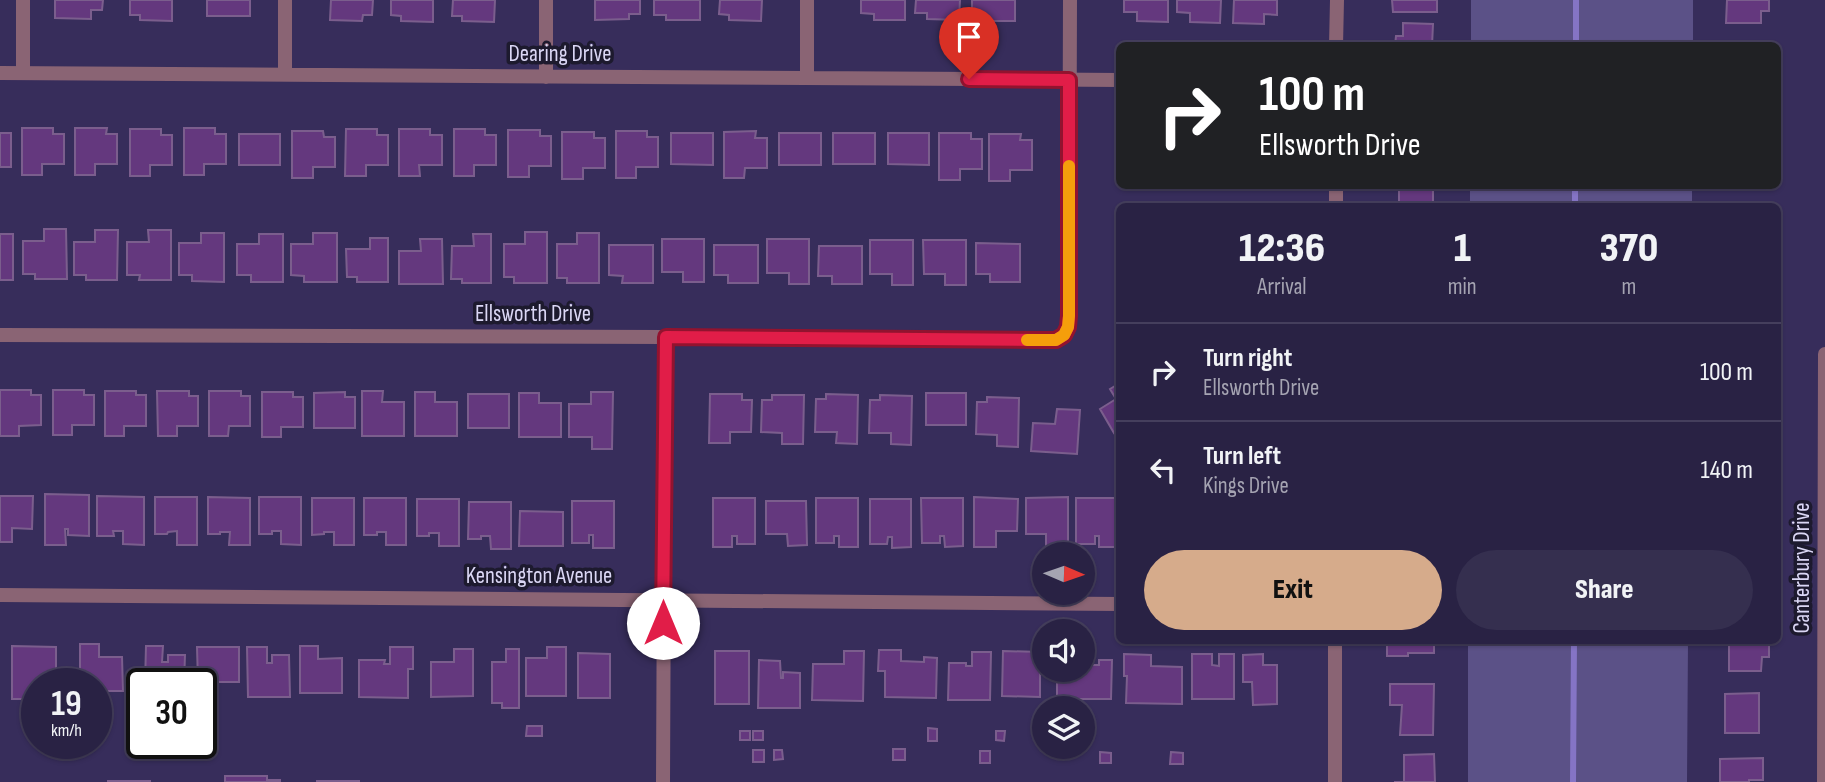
<!DOCTYPE html>
<style>
body{margin:0;font-family:"Sofia Sans Condensed",sans-serif;background:#352f4f;color:#f1f3f6;height:100vh;display:flex;flex-direction:column;font-size:26px;white-space:nowrap}
*{box-sizing:border-box;margin:0}
p{font-size:23px;color:#a5a4b2}
.icon{flex:none;width:38px;height:38px;fill:none;stroke:currentColor;stroke-width:2;stroke-linecap:round;stroke-linejoin:round}
.map{position:relative;flex:1;overflow:hidden}
.panel{position:absolute;left:1116px;top:203px;width:665px;height:441px;display:flex;flex-direction:column;background:#292244;border-radius:10px;box-shadow:0 2px 5px #0004,0 0 0 2px #453f5d}
.panel>*{flex:none}
.banner{position:absolute;left:1116px;top:42px;width:665px;height:147px;border-radius:10px;box-shadow:0 2px 5px #0004,0 0 0 2px #453f5d;background:#202124;color:#fff;overflow:hidden}
.needle{width:46px;rotate:92deg}
.tools{position:absolute;left:1032px;top:542px;display:grid;gap:14px}
.tools a{display:grid;place-items:center;width:63px;height:63px;border-radius:50%;background:#292244;box-shadow:0 2px 5px #0004,0 0 0 2px #453f5d;font-size:35px}
.speed{position:absolute;left:21px;top:668px;display:flex;gap:14px;font-size:35px;font-weight:700;text-align:center}
.speed>*{display:grid;place-content:center;width:91px;height:91px;border-radius:50%;background:#292244;box-shadow:0 2px 5px #0004,0 0 0 2px #453f5d;line-height:1}
.speed small{font-size:18px;font-weight:400}
.speed .limit{border:4px solid #111;border-radius:10px;background:#fff;color:#111}
.pin{position:absolute;display:grid;place-items:center;width:60px;height:60px;color:#fff;margin:-72px -30px;border-radius:50% 50% 50% 0;rotate:-45deg;box-shadow:0 0 7px #0007}
.pin .icon{rotate:45deg}
.me{position:absolute;width:77px;margin:-38px;rotate:0deg;stroke-linejoin:round;filter:drop-shadow(0 0 5px #0008)}
.turn{display:flex;align-items:center;gap:24px;height:147px;padding:0 28px;font-size:32px}
.turn .icon{width:91px;height:91px;stroke-width:2.5}
.turn b{display:block;font-size:49px;line-height:60px}
.eta{display:flex;justify-content:space-evenly;align-items:center;height:119px;text-align:center}
.eta b{font-size:42px;font-weight:800;line-height:49px}
.cta{display:flex;gap:14px;margin-top:auto;padding:14px 28px}
.cta a{flex:1;height:80px;border-radius:42px;background:#d6ab8b;color:#111;font-size:28px;font-weight:800;line-height:80px;text-align:center}
.cta a+a{background:#352f4f;color:#f1f3f6}
ul{padding:0;list-style:none}
li{display:flex;align-items:center;gap:21px;height:98px;padding:0 28px;border-top:2px solid #453f5d}
li div{flex:1}
li b{display:block;font-size:26px}
li em{font-style:normal}
.map>svg:first-child{display:block}
.green{fill:#5b5187}
.lines{fill:none;stroke-linecap:round;stroke-linejoin:round}
.stream{stroke:#8574c5;stroke-width:6}
.building{fill:#64387e;stroke:#7b5e8d;stroke-width:2}
.street{stroke:#8a6474;stroke-width:14}
.route-casing{stroke:#92132f;stroke-width:18}
.route{stroke:#e11d48;stroke-width:12}
.slow{stroke:#f59e0b;stroke-width:12}
.labels{text-anchor:middle;dominant-baseline:central;stroke-width:7;stroke-linejoin:round;paint-order:stroke}
.street-label{font-size:23px;fill:#dbd7f5;stroke:#1d1a2e}
</style>
<div class="map">
<svg width="1825" height="782" viewBox="0 0 1825 782">
<rect width="100%" height="100%" fill="#372d5b"/>
<!-- green -->
<path class="green" d="M1471 0H1693V45H1471Z
M1470 186H1692V206H1470Z
M1468 641H1688L1687 782H1468Z"/>
<g class="lines">
<!-- stream -->
<path class="stream" d="M1576 46V0
M1575 206V186
M1573 782 1574 640"/>
</g>
<!-- building -->
<path class="building" d="M55 0H103L102 10H91V19L55 18Z
M130 0H172V21L140 20V15H130Z
M207 0H250V16H207Z
M331 0H373L372 15H363L362 21 330 20Z
M391 0H433V22L401 21V16L391 15Z
M453 0H495L494 22 462 21V16H452Z
M595 0H640V14H629V19L595 20Z
M654 0H700V20H666V15H654Z
M720 0H762L761 21 729 20V15L719 14Z
M861 0H905V20H874V14L861 13Z
M916 0H960L959 20 927 19V13H915Z
M972 0H1015V21H984V14L972 13Z
M1124 0H1168V22L1137 21V12H1124Z
M1177 0H1221L1220 23 1190 22V13L1177 12Z
M1234 0H1277V15L1264 14V24L1233 23Z
M1392 0H1437V12H1393Z
M1727 0H1769V11H1761V23H1726Z
M1403 23 1433 24 1432 46H1395L1396 36H1403Z
M22 128H53V134H64V164H42V175H22Z
M75 128H107L106 134H117V164H95V175H75Z
M184 128H215V134H226V164H204V175H184Z
M130 129H161V135H172V165H150V176H130Z
M346 129H377V135H388V165H366V176H345Z
M399 129H430V135H442V165H419L420 176H399Z
M454 129H485V135H496V165H474V176H454Z
M508 130H540V136H551V166H529V177H508Z
M1119 130H1120V169H1118Z
M292 131H323L324 137H335V167H313V178H292Z
M616 131H647V137H658V167H636V178H616Z
M756 131 755 138H767V168H745L744 178H724V132Z
M562 132H594V138H605V168H583V179H562Z
M0 133H11V167H0Z
M671 133H713V165L671 164Z
M779 133H821V165H779Z
M833 133H875V164H833Z
M888 133H929V165L888 164Z
M939 133H971V139H982V169H960V180H939Z
M239 134H280V165H239Z
M989 134H1021L1020 140H1032V170H1010V181H989Z
M1399 189H1433V206H1399Z
M1717 204H1767V206H1717Z
M44 229H66L67 279H35V274H23V241H44Z
M95 230H118L117 280H86V275H74V242H95Z
M148 230H171V280H139L140 275H127V242H149Z
M525 232H547V283H514V277H504V244H525Z
M201 233H224V282L192 281V275H179V243H201Z
M313 233H337V282H304V276L291 275V244H313Z
M577 233H599V283H567V278H557V244H577Z
M0 234H13V280H0Z
M259 234H283V282H251V275H237V244H259Z
M473 234H491V283H462V279H451L452 246H474Z
M370 238H388V282H357V277H347L346 249H370Z
M420 239H442L443 284H399V251H421Z
M662 239H704V282H683V272H662Z
M767 239H809V284H789V273H767Z
M870 240H913V285H892V274H870Z
M923 240H966V285H945V274H924Z
M976 243 1020 244V282H990V274H976Z
M609 245H653V283H622L623 276 609 275Z
M714 245H758V283H728V275H714Z
M819 246H862V284H832V276H818Z
M1120 383V429L1114 433 1100 409 1116 399 1110 389Z
M0 390H31V395H41V425L19 426V436H0Z
M53 390H84V395H94V425H72V435H53Z
M105 391H136V395H146V426H124V436H105Z
M157 391H189V396H198V426H177V436H158Z
M209 391H241V396H250V426H229L228 436H209Z
M362 391H383L382 402H404V436H362Z
M262 392H293V397H303V427H281V437H262Z
M345 392V397H355V428H314V393Z
M415 392H435V402H457V436H415Z
M591 392H613L612 449H592V437H569V404H591Z
M519 393H539V403H561V437H519Z
M926 393H966V425H926Z
M468 394H509V428H468Z
M710 394H742V400H752L751 432H730V443H709Z
M826 394 858 395 857 444 836 443 837 432H815L816 399H826Z
M772 395H804L803 444H782V433L761 432 762 400H772Z
M880 395 912 396 911 445 891 444V433H869L870 400H880Z
M987 397 1019 398 1018 447 997 446V435L976 434 977 402H987Z
M1057 409 1080 410 1077 454 1031 451 1033 423 1055 424Z
M45 494 89 495V536L68 535V529H65L66 545H45Z
M0 496H33L32 529 12 528V542H0Z
M97 496 144 497V545L123 544V531H113L114 536H97Z
M155 497H197V545H177V531L168 532 167 534H155Z
M208 497 250 498V545H229L230 532H220V534H208Z
M259 497H301V545L281 544V531H272V534H259Z
M974 497 1018 499 1017 531H996V547H974Z
M1068 497V546L1046 547V534H1026V498Z
M312 498H354V545H334V532H324V534L312 535Z
M364 498H406V545H386V532H377V535H364Z
M713 498H755V544H737V536H732V547H713Z
M816 498H858V547H839V536H834V543H816Z
M921 498H963V546L945 547 944 536H940V543H922Z
M1076 498H1118V547H1099V536H1095V544H1076Z
M417 499H459V546H439V533H429V536H417Z
M870 499H911V547L892 548V537H888L887 544H870Z
M572 501H614V548H593V535H589V543H572Z
M766 501H806L807 545 788 546 787 534H766Z
M469 502H511V549H491L490 536H481V539H468Z
M520 511 563 512V546H519Z
M1387 640H1434V653H1408V656H1387Z
M1719 640H1769V657H1762L1761 671H1729V643H1719Z
M80 644H99V657H122L123 691H96V684H80Z
M12 646 56 647V684H37V699H12Z
M146 646H163L162 662H168V655H185L184 684H145Z
M300 646H318V659L342 658V693H300Z
M197 647H239V682H198Z
M247 647H267V663H272V655H289L290 697H248Z
M390 647H413V669H408V698L359 697V660H385L384 664H390Z
M547 647H566V696H526V658H547Z
M454 649H473V696L431 697V662H454Z
M506 649H519V708H502V703H492V662H506Z
M879 650H901V661L924 662V657L937 658 936 698 885 697V671H878Z
M715 651H749V704H715Z
M844 651H864L863 701 812 700 813 664H844Z
M1003 651 1040 652V697L1002 696Z
M972 652H991L990 700H948L949 663H966V666H972Z
M578 653 610 654V698H578Z
M1124 654 1151 655V666L1182 667V704L1126 703 1127 676H1124Z
M1192 654H1212V665L1219 666V654H1234V699H1192Z
M1263 654V665H1277V704L1253 705 1252 682H1243V655Z
M759 660 780 661 781 678H783V672L800 673V708H758Z
M1099 660H1112L1111 699H1057V674H1051L1052 670H1083V665H1099Z
M1390 684H1434L1433 735H1400L1402 705H1390Z
M1759 693V733H1725V694Z
M527 726H542V736H526Z
M928 728 937 729V741H928Z
M740 731H750V740H740Z
M753 731H763V740H753Z
M996 731H1005L1004 741 996 740Z
M893 749H905V760H893Z
M753 750H764V762H753Z
M774 750H782L783 759 774 760Z
M980 751H990V763H980Z
M1100 752 1111 753V763H1100Z
M1171 752 1183 753V764H1170Z
M1434 754 1435 782H1394H1404V755Z
M1763 758V780H1749V782H1720V759Z
M225 776H267V780H280V782H225Z
M108 781H150V782H108Z
M317 781H359V782H317Z"/>
<g class="lines">
<!-- street -->
<path class="street" d="M285 0V74
M1336 46 1337 0
M0 73 1120 80
M23 73V0
M546 77V0
M807 78V0
M1336 206V186
M0 335 665 337 1056 340 1064 335 1068 327 1069 316 1070 0
M0 595 1120 604
M663 782 665 337
M1335 782V640
M1824 782 1825 354"/>
</g>
<g class="lines">
<defs>
<path id="route" d="M663 623 666 337 1045 340H1056L1064 335 1068 327 1069 316V80L969 79"/>
</defs>
<!-- route casing -->
<use href="#route" class="route-casing"/>
<!-- route -->
<use href="#route" class="route"/>
<!-- slow -->
<path class="slow" d="M1027 340H1056L1064 335 1068 327 1069 316V166"/>
</g>
<g class="labels">
<!-- street labels -->
<g class="street-label">
<text x="560" y="54">Dearing Drive</text>
<text x="533" y="314">Ellsworth Drive</text>
<text transform="translate(1802 568) rotate(-90)">Canterbury Drive</text>
<text x="539" y="576">Kensington Avenue</text>
</g>
</g>
</svg>
<div class="tools">
<a><svg class="needle" viewBox="-14 -14 28 28"><path d="M0-13l5 13h-10z" fill="#e53935"/><path d="M0 13l5-13h-10z" fill="#a5a4b2"/></svg></a>
<a><svg class="icon" aria-label="sound" viewBox="0 0 24 24"><path d="M4 9h4l5-4v14l-5-4H4zM17 9q2 3 0 6"/></svg></a>
<a><svg class="icon" aria-label="layers" viewBox="0 0 24 24"><path d="M12 4l9 5-9 5-9-5zM3 14l9 5 9-5"/></svg></a>
</div>
<div class="speed"><div>19<small>km/h</small></div><div class="limit">30</div></div>
<div class="pin" style="left:969px;top:79px;background:#d93025"><svg class="icon" aria-label="arrive" viewBox="0 0 24 24"><path d="M6 21V4h12l-3 4 3 4H6"/></svg></div>
<svg class="me" style="left:663px;top:623px" viewBox="-20 -20 40 40"><circle r="19" fill="#fff"/><path d="M0-13L10 11 0 6-10 11z" fill="#e11d48"/></svg>
<div class="banner">
<div class="turn"><svg class="icon" aria-label="right" viewBox="0 0 24 24"><path d="M7 20v-9h11M14 6l5 5-5 5"/></svg><div><b>100 m</b>Ellsworth Drive</div></div>
</div>
<section class="panel">
<div class="eta">
<div><b>12:36</b><p>Arrival</p></div>
<div><b>1</b><p>min</p></div>
<div><b>370</b><p>m</p></div>
</div>
<ul>
<li><svg class="icon" aria-label="right" viewBox="0 0 24 24"><path d="M7 20v-9h11M14 6l5 5-5 5"/></svg><div><b>Turn right</b><p>Ellsworth Drive</p></div><em>100 m</em></li>
<li><svg class="icon" aria-label="left" viewBox="0 0 24 24"><path d="M17 20v-9H6M10 6l-5 5 5 5"/></svg><div><b>Turn left</b><p>Kings Drive</p></div><em>140 m</em></li>
</ul>
<div class="cta"><a>Exit</a><a>Share</a></div>
</section>
</div>
